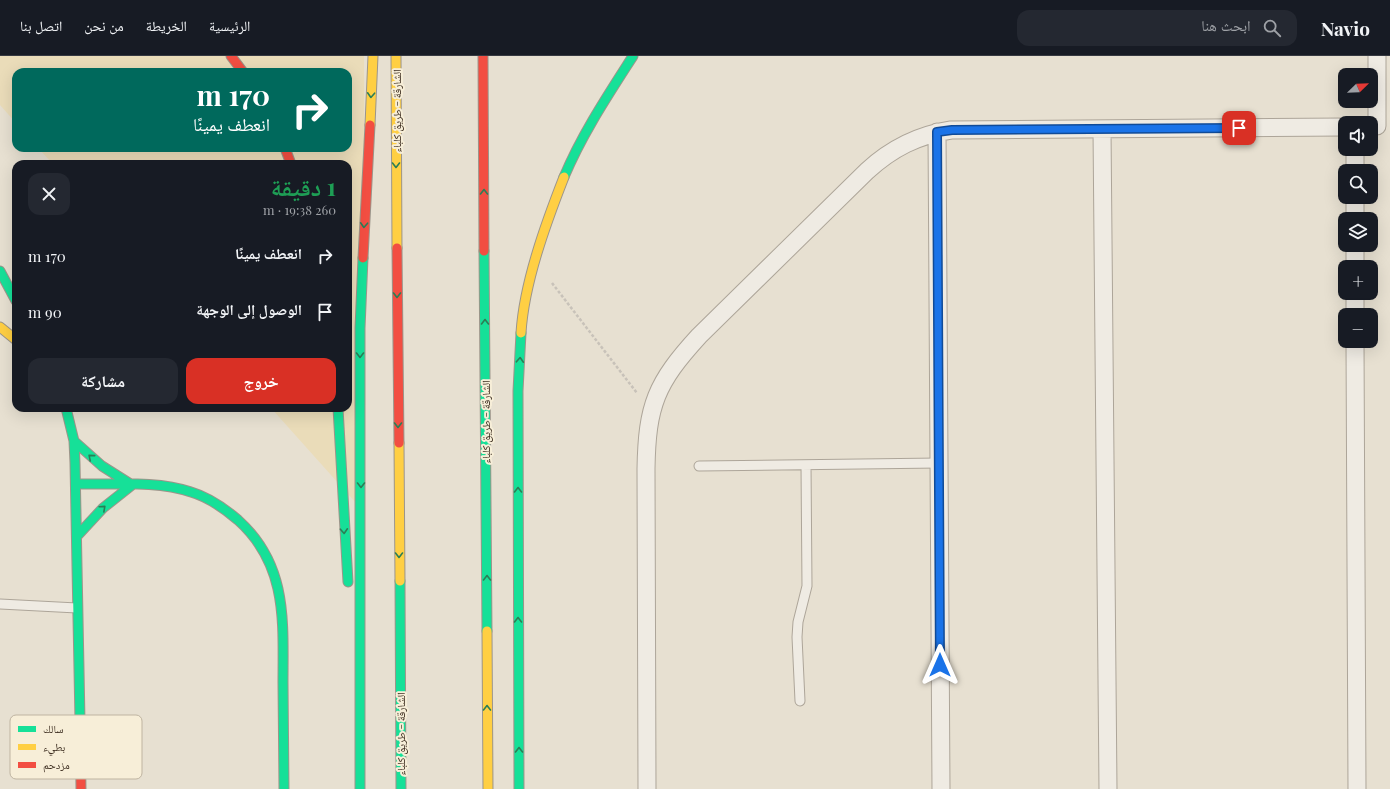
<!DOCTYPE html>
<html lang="ar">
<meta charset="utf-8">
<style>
body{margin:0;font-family:"Playfair Display","Noto Naskh Arabic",serif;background:#242831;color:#f1f3f6;direction:rtl;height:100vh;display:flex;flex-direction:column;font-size:15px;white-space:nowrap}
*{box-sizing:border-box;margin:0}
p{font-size:13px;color:#9ea1a6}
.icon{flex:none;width:22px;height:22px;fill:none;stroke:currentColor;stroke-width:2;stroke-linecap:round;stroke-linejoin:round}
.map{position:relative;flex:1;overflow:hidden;direction:ltr}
.panel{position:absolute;left:12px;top:104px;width:340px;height:252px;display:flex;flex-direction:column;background:#171b24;border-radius:12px;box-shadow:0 4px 16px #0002;direction:rtl}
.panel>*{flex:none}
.guide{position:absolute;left:12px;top:12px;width:340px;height:84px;border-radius:12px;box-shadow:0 4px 16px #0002;direction:rtl;background:#00695c;color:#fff;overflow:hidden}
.needle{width:26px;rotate:67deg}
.fabs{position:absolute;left:1338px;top:12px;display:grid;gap:8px}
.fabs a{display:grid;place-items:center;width:40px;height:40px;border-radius:8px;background:#171b24;box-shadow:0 4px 16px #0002;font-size:20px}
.pin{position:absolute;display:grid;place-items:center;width:34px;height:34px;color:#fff;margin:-17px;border-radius:8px;box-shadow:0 2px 6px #0006}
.me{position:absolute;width:44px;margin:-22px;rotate:0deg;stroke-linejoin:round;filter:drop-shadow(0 0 3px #0008)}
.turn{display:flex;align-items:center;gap:14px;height:84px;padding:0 16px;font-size:18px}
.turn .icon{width:52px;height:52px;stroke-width:2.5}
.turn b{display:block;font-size:28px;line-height:34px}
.round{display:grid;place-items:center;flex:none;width:42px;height:42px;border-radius:12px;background:#242831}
.head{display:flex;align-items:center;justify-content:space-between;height:68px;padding:0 16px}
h1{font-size:24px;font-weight:700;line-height:30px;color:#1e9e55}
.cta{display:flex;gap:8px;margin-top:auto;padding:8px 16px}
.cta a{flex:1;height:46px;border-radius:12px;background:#d93025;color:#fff;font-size:16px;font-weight:700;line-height:46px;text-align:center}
.cta a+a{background:#242831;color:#f1f3f6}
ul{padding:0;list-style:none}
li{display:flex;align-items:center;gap:12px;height:56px;padding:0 16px}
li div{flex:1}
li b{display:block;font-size:15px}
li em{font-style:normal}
header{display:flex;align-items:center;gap:24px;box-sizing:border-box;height:56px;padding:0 20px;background:#171b24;border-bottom:1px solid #363941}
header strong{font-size:19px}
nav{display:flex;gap:22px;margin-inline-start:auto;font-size:14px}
.search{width:280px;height:36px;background:#242831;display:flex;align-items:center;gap:10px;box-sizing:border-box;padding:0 14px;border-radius:12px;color:#9ea1a6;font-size:15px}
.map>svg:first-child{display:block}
.sand{fill:#eadcb9}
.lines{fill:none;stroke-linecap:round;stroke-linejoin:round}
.lane-casing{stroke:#ada599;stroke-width:11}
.street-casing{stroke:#ada599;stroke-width:19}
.fast-casing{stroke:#9c958a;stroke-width:11}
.slow-casing{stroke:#9c958a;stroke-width:11}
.jam-casing{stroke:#9c958a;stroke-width:11}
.path{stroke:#c8c2b9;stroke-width:2.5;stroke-dasharray:3 2;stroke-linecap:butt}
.lane{stroke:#efebe3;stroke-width:9}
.street{stroke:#efebe3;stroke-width:17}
.fast{stroke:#16e098;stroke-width:9}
.slow{stroke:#ffcf43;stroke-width:9}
.jam{stroke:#f24e42;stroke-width:9}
.oneway{stroke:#2b7e56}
.route-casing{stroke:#114b97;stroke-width:10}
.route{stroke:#1a73e8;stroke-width:7}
.labels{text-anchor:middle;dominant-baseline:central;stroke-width:4;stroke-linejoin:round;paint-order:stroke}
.street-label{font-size:11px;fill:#3d2e20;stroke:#f7eed8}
.key{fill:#f7eed8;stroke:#bfb4a1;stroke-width:1}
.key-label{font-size:11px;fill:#3d2e20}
</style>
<header>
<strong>Navio</strong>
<div class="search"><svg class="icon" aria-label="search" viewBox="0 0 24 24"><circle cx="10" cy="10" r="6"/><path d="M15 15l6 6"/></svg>ابحث هنا</div>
<nav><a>الرئيسية</a><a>الخريطة</a><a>من نحن</a><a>اتصل بنا</a></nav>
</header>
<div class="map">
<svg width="1390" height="733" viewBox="0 0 1390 733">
<rect width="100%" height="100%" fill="#e7e0d1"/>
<!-- sand -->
<path class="sand" d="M0 0H364L365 457 271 352H348V108H53L38 92H348V16H16V67L0 49Z"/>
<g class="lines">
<defs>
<path id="lane" d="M699 410 939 407
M0 548 77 552
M800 645 797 581 798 566 807 530 806 409"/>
<path id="street" d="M1377 70V0
M1102 73 1108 733
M937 76 941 733
M1355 93V115
M1355 141V163
M1355 189V211
M1355 237V259
M1355 285 1357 733
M647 733 646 413C647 349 656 327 699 280L867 115C892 92 918 79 951 74L1345 71"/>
<path id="fast" d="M564 121C582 78 608 39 633 0
M484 195 487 575
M0 215 16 245
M66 352 74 385 75 407 80 665
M338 352 348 526
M74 385 102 410 132 429 103 452 78 479
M76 428C113 429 155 424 191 436 208 441 224 452 238 464 288 509 283 565 283 627 283 662 284 698 284 733
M400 525 401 733
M360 733V272L363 202
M519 733 518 335 521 277"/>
<path id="slow" d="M396 0 397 192
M370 69 373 0
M0 271 16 284
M521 277C524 227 546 167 564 121
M399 387 400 525
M487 575 488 733"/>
<path id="jam" d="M231 0 243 16
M483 0 484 195
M285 92 291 108
M397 192 399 387
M363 202 370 69
M80 665 81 733"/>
</defs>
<!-- lane casing -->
<use href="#lane" class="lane-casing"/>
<!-- street casing -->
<use href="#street" class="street-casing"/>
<!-- fast casing -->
<use href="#fast" class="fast-casing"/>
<!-- slow casing -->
<use href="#slow" class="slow-casing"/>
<!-- jam casing -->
<use href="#jam" class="jam-casing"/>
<!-- path -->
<path class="path" d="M552 227 637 337"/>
<!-- lane -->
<use href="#lane" class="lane"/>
<!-- street -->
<use href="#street" class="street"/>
<!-- fast -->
<use href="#fast" class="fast"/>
<!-- slow -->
<use href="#slow" class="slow"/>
<!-- jam -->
<use href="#jam" class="jam"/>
</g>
<!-- one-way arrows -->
<defs><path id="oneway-chevron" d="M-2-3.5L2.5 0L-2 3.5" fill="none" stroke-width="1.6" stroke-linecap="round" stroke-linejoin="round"/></defs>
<g class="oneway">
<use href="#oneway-chevron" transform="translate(371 39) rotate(93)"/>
<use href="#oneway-chevron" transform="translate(396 109) rotate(90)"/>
<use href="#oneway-chevron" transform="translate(484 136) rotate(-90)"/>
<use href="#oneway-chevron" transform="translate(364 169) rotate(93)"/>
<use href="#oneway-chevron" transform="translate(397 239) rotate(90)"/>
<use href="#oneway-chevron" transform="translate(485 266) rotate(-90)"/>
<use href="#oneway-chevron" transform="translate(360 299) rotate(90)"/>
<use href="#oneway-chevron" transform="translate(520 304) rotate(-87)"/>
<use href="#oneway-chevron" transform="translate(398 369) rotate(90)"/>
<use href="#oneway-chevron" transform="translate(91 401) rotate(-140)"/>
<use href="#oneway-chevron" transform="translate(361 429) rotate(90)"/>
<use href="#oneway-chevron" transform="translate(518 434) rotate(-90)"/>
<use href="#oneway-chevron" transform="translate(103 452) rotate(-42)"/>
<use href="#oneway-chevron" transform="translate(344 475) rotate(87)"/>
<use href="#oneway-chevron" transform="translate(399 499) rotate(90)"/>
<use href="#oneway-chevron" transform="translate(487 522) rotate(-90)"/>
<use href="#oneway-chevron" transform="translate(518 564) rotate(-90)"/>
<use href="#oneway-chevron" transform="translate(487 652) rotate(-90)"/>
<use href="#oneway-chevron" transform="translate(519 694) rotate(-90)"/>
</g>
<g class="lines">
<defs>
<path id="route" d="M940 609 937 76 952 74 1239 72"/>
</defs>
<!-- route casing -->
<use href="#route" class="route-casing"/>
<!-- route -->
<use href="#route" class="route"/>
</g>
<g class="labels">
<!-- street labels -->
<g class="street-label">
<text transform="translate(396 55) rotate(-90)">الشارقة - طريق كلباء</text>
<text transform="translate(485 366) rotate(-90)">الشارقة - طريق كلباء</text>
<text transform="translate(400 678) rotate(-90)">الشارقة - طريق كلباء</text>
</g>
</g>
<!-- legend -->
<rect x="10" y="659" width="132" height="64" rx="6" class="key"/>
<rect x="18" y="670" width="18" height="6" fill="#16e098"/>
<rect x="18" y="688" width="18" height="6" fill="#ffcf43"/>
<rect x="18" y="706" width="18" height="6" fill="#f24e42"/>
<g class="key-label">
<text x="43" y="677">سالك</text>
<text x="43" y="695">بطيء</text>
<text x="43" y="713">مزدحم</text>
</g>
</svg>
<div class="fabs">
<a><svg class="needle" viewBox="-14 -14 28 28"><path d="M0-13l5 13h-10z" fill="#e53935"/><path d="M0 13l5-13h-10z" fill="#9ea1a6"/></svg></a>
<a><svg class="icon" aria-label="sound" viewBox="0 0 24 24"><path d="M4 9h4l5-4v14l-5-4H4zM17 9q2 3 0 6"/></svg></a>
<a><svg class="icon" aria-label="search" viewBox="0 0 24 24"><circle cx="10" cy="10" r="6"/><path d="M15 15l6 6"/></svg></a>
<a><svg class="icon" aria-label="layers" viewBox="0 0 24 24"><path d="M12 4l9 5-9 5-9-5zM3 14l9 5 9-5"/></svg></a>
<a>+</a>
<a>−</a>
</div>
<div class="pin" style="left:1239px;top:72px;background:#d93025"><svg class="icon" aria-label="arrive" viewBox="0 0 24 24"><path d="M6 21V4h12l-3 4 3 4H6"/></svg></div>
<svg class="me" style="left:940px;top:609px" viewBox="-20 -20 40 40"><path d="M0-17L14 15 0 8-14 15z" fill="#1a73e8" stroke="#fff" stroke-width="4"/></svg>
<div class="guide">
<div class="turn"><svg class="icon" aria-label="right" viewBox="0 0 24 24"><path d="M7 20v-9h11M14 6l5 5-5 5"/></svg><div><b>170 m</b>انعطف يمينًا</div></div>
</div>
<section class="panel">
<div class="head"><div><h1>1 دقيقة</h1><p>260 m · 19:38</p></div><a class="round"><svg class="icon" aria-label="close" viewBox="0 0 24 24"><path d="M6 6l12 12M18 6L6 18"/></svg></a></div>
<ul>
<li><svg class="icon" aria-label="right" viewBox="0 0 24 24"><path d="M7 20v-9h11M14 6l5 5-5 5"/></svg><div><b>انعطف يمينًا</b></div><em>170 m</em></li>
<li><svg class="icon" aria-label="arrive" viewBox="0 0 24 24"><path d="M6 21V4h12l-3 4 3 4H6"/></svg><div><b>الوصول إلى الوجهة</b></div><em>90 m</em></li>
</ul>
<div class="cta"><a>خروج</a><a>مشاركة</a></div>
</section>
</div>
